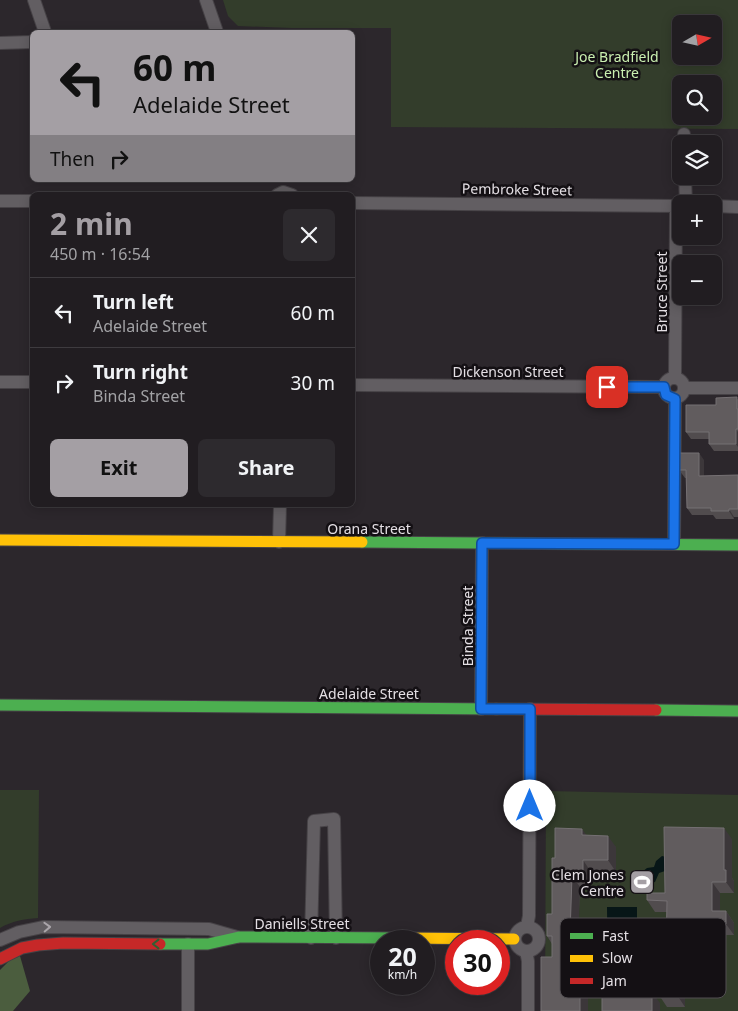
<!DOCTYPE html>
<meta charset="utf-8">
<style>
body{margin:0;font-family:"Noto Sans",sans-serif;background:#2d2a2e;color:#f1f3f6;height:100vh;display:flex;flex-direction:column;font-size:19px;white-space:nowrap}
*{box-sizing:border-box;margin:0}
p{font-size:16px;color:#a2a2a5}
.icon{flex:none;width:28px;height:28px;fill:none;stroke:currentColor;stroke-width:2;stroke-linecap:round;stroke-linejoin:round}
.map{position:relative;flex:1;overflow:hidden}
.drawer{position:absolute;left:30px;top:192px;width:325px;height:315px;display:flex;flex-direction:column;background:#211d21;border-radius:8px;box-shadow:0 2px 12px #0003,0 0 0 1px #3e3b3f}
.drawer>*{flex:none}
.guide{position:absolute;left:30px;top:30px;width:325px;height:152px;border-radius:8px;box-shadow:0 2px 12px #0003,0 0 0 1px #3e3b3f;background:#a49fa4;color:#111;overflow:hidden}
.needle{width:32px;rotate:81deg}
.controls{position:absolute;left:672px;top:15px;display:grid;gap:10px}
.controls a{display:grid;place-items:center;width:50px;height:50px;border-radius:8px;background:#211d21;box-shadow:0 2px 12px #0003,0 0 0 1px #3e3b3f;font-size:25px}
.speed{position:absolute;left:370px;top:930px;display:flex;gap:10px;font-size:25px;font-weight:700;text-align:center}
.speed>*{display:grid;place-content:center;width:65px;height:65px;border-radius:50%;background:#211d21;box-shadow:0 2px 12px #0003,0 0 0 1px #3e3b3f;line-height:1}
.speed small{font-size:12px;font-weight:400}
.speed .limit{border:8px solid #d22;background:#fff;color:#111}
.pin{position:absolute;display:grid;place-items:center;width:42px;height:42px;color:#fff;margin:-21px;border-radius:10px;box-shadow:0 2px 8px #0006}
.me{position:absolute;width:55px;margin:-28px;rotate:0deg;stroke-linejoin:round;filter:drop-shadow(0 0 4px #0008)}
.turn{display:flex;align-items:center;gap:18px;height:105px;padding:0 20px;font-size:22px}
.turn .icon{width:65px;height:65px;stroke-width:2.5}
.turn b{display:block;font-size:35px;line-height:42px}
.then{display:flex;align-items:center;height:48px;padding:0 20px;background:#0003;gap:10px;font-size:19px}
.round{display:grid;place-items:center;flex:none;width:52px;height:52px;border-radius:8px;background:#2d2a2e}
.overview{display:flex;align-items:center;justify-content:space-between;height:85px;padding:0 20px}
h1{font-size:30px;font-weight:700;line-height:38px;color:#a49fa4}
.cta{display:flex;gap:10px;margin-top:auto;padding:10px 20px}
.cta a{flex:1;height:58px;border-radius:8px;background:#a49fa4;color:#111;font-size:20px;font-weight:700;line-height:58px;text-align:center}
.cta a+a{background:#2d2a2e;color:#f1f3f6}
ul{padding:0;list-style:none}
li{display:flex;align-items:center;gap:15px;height:70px;padding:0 20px;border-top:1px solid #3e3b3f}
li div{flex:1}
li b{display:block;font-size:19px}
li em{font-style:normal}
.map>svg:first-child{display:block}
.green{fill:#333d2b;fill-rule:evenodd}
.forest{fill:#4b5d3e}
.water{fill:#071617}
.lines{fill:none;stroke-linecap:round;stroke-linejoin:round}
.street-casing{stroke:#464246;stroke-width:14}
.fast-casing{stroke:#464246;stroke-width:13}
.slow-casing{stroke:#464246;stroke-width:13}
.jam-casing{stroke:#464246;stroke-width:13}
.street{stroke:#625e62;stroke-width:12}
.fast{stroke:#4caf50;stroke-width:11}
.slow{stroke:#ffc107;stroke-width:11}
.jam{stroke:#c62828;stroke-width:11}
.wall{fill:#514c4e}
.shaded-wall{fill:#3c373a}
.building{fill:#615c5e;stroke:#757073}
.oneway{stroke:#aaa5aa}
.oneway2{stroke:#306032}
.route-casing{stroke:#114b97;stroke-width:12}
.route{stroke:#1a73e8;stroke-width:9}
.labels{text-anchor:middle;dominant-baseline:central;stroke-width:5;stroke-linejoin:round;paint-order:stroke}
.park-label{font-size:14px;fill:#caefb0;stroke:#141014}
.street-label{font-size:14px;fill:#e4dfe4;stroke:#141014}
.poi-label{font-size:14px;fill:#e4dfe4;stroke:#141014;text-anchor:end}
.key{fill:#141014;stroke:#524e52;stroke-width:1}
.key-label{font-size:14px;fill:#e4dfe4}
</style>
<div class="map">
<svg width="738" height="1011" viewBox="0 0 738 1011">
<rect width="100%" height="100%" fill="#2c272c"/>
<!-- green -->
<path class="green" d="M223 0H738V129L391 127V28H291L238 26 228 16ZM681 24H714V56H681ZM681 84H714V116H681Z
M0 790H39L38 918C24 919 12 921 0 928Z
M546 791 738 795V1011H545Z"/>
<!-- forest -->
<path class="forest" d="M20 956 30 991 13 1011H0V970L9 961Z"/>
<!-- water -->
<path class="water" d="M662 856 666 857 668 870 659 873 655 882 648 884 643 880 642 872 647 868 654 867 656 861Z
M607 907H637V990L608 991Z"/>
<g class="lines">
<defs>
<path id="street" d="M34 0 45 32
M206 0 217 32
M0 43 32 42
M684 134V144
M685 176 686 204
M277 195 283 192 292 195
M0 201H32
M352 203 681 206
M714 206 738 207
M664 388a10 10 0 1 1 20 0a10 10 0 1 1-20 0Z
M675 378 676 206
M0 382H32
M352 385 664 387
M684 388H738
M279 542 280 505
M674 544 675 399
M481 709 482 543
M527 926 529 916 530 709
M515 939a12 12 0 1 1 24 0a12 12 0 1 1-24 0Z
M311 938 314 821 334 819 336 938
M0 940 19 932 43 927 209 929 237 937
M526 951 528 961V1011
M188 1011V944"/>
<path id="fast" d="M362 542 738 545
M0 705 496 709
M656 710 738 711
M160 944H208L239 937 404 938"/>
<path id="slow" d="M0 540 362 542
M404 938 514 939"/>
<path id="jam" d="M496 709 656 710
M0 959 22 948 38 945 63 943 160 944"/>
</defs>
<!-- street casing -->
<use href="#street" class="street-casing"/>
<!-- fast casing -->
<use href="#fast" class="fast-casing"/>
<!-- slow casing -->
<use href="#slow" class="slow-casing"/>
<!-- jam casing -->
<use href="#jam" class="jam-casing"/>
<!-- street -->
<use href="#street" class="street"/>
<!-- fast -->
<use href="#fast" class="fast"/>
<!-- slow -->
<use href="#slow" class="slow"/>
<!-- jam -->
<use href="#jam" class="jam"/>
</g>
<!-- wall -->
<path class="wall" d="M738 399V451H714L709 444V439H691L686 432 716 405Z
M704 460V476L738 475V517H734V519H716L713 515H692L687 508 686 478H685L679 470Z
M587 836 616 847V872H591V887H580L578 934H580L588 946 552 957V944L547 936 552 914 555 858Z
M732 839V878L734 881V893H720V911H726L734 923V935H721V966H692L691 973H685V1007H667L659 995 668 978 669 958 666 954 667 912H655L647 900 665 893Z"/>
<!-- shaded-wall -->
<path class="shaded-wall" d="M736 429 738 432V447L736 444Z
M699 453 704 460V483L699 476Z
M729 509 734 517V519L729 511Z
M724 828 732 839V878L734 881V893L726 882 724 870Z
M582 829 590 840 582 835Z
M608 836 616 847V872L608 860Z
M583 860 591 872V887L583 876Z
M572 876 580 887 578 946 570 934Z
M712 882 720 893V923L712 911Z
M726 911 734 923V935L726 924Z
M713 924 721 935V966L713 955Z
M580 934 588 946V1011H580Z
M684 954 692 966 691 973 683 962Z
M677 962 685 973V1007L677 995Z
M652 992 660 1003V1011H652Z"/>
<!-- building -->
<path class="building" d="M737 397V409H738V429H736V444H709V432H686V405H716V398Z
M679 453H699V476L738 475V509H729V511H711V508H687L686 470H679Z
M664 827 724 828V870H726V882H712V911H726V924H713V955L684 954 683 962H677V995H659V978H668L669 954H666L667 901 647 900V893H665Z
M555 828 582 829V835L608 836V860H583V876H572L570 934H580V1011H541V957H552V936H547V914H552V858H555Z
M602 991 652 992V1011H602Z"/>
<!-- one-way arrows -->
<defs><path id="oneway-chevron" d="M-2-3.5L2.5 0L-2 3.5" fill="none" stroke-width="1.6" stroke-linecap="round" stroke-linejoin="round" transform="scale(1.25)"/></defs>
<use class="oneway" href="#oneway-chevron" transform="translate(47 927) rotate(-2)"/>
<use class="oneway2" href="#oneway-chevron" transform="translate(156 944) rotate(-180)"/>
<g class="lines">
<defs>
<path id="route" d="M530 806V709H481L482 543 674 544 675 399 666 395 664 387H607"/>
</defs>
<!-- route casing -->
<use href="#route" class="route-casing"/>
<!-- route -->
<use href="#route" class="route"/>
</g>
<!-- icons -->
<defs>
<symbol id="stadium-square" viewBox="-11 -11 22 22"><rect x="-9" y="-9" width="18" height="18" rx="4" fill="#a49fa4" stroke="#141014"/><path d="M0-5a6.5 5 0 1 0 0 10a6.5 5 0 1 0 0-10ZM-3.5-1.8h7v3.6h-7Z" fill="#fff"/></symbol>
</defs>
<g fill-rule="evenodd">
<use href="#stadium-square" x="628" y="868" width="28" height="28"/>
</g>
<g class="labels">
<!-- park labels -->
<g class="park-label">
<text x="617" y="56">Joe Bradfield<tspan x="617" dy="16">Centre</tspan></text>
</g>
<!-- street labels -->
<g class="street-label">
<text transform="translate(517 189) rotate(1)">Pembroke Street</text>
<text transform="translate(661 292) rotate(-90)">Bruce Street</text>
<text x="508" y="371">Dickenson Street</text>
<text x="369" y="528">Orana Street</text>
<text transform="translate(467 626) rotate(-90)">Binda Street</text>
<text x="369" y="693">Adelaide Street</text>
<text x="302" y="923">Daniells Street</text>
</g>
<!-- poi labels -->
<g class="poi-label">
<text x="624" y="874">Clem Jones<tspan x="624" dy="16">Centre</tspan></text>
</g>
</g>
<!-- legend -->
<rect x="560" y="918" width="166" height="80" rx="8" class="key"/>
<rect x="570" y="933" width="23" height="6" fill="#4caf50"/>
<rect x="570" y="955" width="23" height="7" fill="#ffc107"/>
<rect x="570" y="978" width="23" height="6" fill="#c62828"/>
<g class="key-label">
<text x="602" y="941">Fast</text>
<text x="602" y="963">Slow</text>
<text x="602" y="986">Jam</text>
</g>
</svg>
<div class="controls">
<a><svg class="needle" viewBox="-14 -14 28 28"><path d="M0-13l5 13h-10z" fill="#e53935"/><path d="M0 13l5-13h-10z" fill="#a2a2a5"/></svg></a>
<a><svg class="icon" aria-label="search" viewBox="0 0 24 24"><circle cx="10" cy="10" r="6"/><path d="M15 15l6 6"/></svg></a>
<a><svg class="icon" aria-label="layers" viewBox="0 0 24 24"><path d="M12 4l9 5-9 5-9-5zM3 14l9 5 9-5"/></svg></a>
<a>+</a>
<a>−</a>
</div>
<div class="speed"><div>20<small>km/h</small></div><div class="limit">30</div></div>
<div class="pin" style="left:607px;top:387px;background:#d93025"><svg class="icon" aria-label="arrive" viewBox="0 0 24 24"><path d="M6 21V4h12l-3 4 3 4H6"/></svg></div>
<svg class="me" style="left:530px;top:806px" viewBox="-20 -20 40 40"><circle r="19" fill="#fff"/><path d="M0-13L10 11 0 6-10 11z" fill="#1a73e8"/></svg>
<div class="guide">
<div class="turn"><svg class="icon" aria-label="left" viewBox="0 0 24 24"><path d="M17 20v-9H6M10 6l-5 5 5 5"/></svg><div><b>60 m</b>Adelaide Street</div></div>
<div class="then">Then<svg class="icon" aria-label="right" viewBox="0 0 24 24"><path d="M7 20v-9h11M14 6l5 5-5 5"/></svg></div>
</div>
<section class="drawer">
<div class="overview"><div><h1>2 min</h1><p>450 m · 16:54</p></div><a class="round"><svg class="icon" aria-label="close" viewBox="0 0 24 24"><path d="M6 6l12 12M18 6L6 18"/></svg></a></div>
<ul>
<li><svg class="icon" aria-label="left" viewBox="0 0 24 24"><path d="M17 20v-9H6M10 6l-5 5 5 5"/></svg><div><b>Turn left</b><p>Adelaide Street</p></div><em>60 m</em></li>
<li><svg class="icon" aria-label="right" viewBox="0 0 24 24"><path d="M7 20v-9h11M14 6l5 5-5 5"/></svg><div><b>Turn right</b><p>Binda Street</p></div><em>30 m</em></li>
</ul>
<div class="cta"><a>Exit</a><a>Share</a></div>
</section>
</div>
